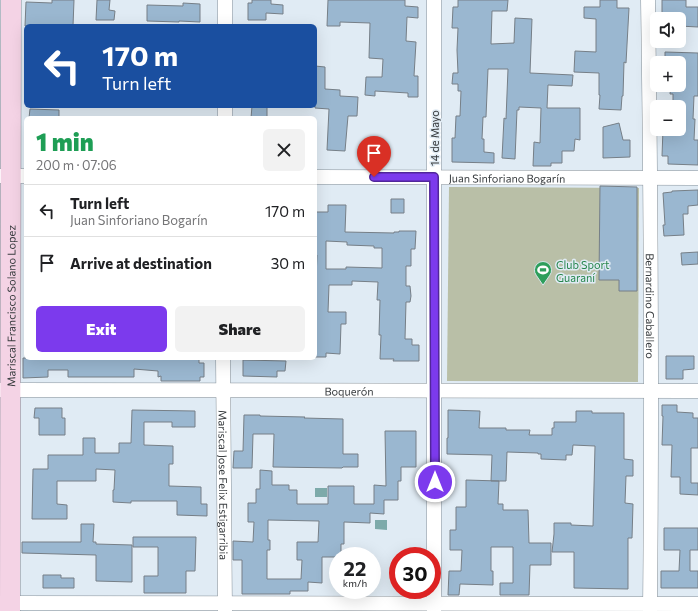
<!DOCTYPE html>
<meta charset="utf-8">
<style>
body{margin:0;font-family:Commissioner,sans-serif;background:#f2f2f2;color:#202124;height:100vh;display:flex;flex-direction:column;font-size:15px;white-space:nowrap}
*{box-sizing:border-box;margin:0}
p{font-size:13px;color:#757577}
.icon{flex:none;width:22px;height:22px;fill:none;stroke:currentColor;stroke-width:2;stroke-linecap:round;stroke-linejoin:round}
.map{position:relative;flex:1;overflow:hidden}
.details{position:absolute;left:24px;top:116px;width:293px;height:244px;display:flex;flex-direction:column;background:#fff;border-radius:6px;box-shadow:0 4px 16px #0002}
.details>*{flex:none}
.guide{position:absolute;left:24px;top:24px;width:293px;height:84px;border-radius:6px;box-shadow:0 4px 16px #0002;background:#1a4fa0;color:#fff;overflow:hidden}
.buttons{position:absolute;left:650px;top:12px;display:grid;gap:8px}
.buttons a{display:grid;place-items:center;width:36px;height:36px;border-radius:6px;background:#fff;box-shadow:0 4px 16px #0002;font-size:20px}
.speed{position:absolute;left:329px;top:547px;display:flex;gap:8px;font-size:20px;font-weight:700;text-align:center}
.speed>*{display:grid;place-content:center;width:52px;height:52px;border-radius:50%;background:#fff;box-shadow:0 4px 16px #0002;line-height:1}
.speed small{font-size:10px;font-weight:400}
.speed .limit{border:6px solid #d22;background:#fff;color:#111}
.pin{position:absolute;display:grid;place-items:center;width:34px;height:34px;color:#fff;margin:-41px -17px;border-radius:50% 50% 50% 0;rotate:-45deg;box-shadow:0 0 4px #0007}
.pin .icon{rotate:45deg}
.me{position:absolute;width:44px;margin:-22px;rotate:0deg;stroke-linejoin:round;filter:drop-shadow(0 0 3px #0008)}
.turn{display:flex;align-items:center;gap:14px;height:84px;padding:0 12px;font-size:18px}
.turn .icon{width:52px;height:52px;stroke-width:2.5}
.turn b{display:block;font-size:28px;line-height:34px}
.round{display:grid;place-items:center;flex:none;width:42px;height:42px;border-radius:6px;background:#f2f2f2}
.headline{display:flex;align-items:center;justify-content:space-between;height:68px;padding:0 12px}
h1{font-size:24px;font-weight:800;line-height:30px;color:#1e9e55}
.button{display:flex;gap:8px;margin-top:auto;padding:8px 12px}
.button a{flex:1;height:46px;border-radius:6px;background:#7c3aed;color:#fff;font-size:16px;font-weight:800;line-height:46px;text-align:center}
.button a+a{background:#f2f2f2;color:#202124}
ul{padding:0;list-style:none}
li{display:flex;align-items:center;gap:12px;height:52px;padding:0 12px;border-top:1px solid #e0e0e0}
li div{flex:1}
li b{display:block;font-size:15px}
li em{font-style:normal}
.map>svg:first-child{display:block}
.green{fill:#b9bfa7}
.water{fill:#7daaaa}
.building{fill:#9ab7d0;stroke:#767f87;fill-rule:evenodd}
.lines{fill:none;stroke-linecap:round;stroke-linejoin:round}
.street-casing{stroke:#869098;stroke-width:15}
.secondary-casing{stroke:#869098;stroke-width:21}
.street{stroke:#fff;stroke-width:14}
.secondary{stroke:#f4d3e5;stroke-width:20}
.route-casing{stroke:#51269a;stroke-width:10}
.route{stroke:#7c3aed;stroke-width:7}
.labels{text-anchor:middle;dominant-baseline:central;stroke-width:3;stroke-linejoin:round;paint-order:stroke}
.street-label{font-size:11px;fill:#383c3f;stroke:#e0ebf4}
.leisure-label{font-size:11px;fill:#27864d;stroke:#e0ebf4;text-anchor:start}
</style>
<div class="map">
<svg width="698" height="611" viewBox="0 0 698 611">
<rect width="100%" height="100%" fill="#e0ebf4"/>
<!-- green -->
<path class="green" d="M449 187 639 188 638 382 447 381Z"/>
<!-- water -->
<path class="water" d="M315 488H327V497H315Z
M375 520H387V530L375 529Z"/>
<!-- building -->
<path class="building" d="M52 0H74L73 26H25L26 2 52 3Z
M97 0H110L109 10 115 11 114 20H96Z
M252 0H271V4L283 5V14L266 13V20H248V3H252Z
M328 0H405V6L418 7V18L407 17 406 41 416 42 414 76H418V97H408V93L375 91V96L365 95 366 77H382L383 59 369 58 370 23 340 22V26H327Z
M458 0H508L507 11H492L491 44 514 43 515 18 532 19 530 73 573 75 572 86 548 85 547 108H580V140L575 139 574 151H562V163H551V166H533L534 142 540 143 541 108 519 107V110H517L515 159 502 158 504 118 506 119 508 69H488L486 117H483L482 139H484V152L494 153V163L452 162V138H455L456 116H460L461 91H458V84H452L453 73H458L457 50 458 28H452L453 7H458Z
M600 0H617V8H629L626 63 624 62 623 96H622L621 110 599 109 600 95H599V73L574 72 575 51 596 52V19L584 18V7H600Z
M662 0H686V7H698V27L679 26V19H662Z
M183 3 200 4V22L179 21V22L147 21V5L183 6Z
M665 52 698 53V96H694L693 119H695L694 140H698V165L668 164V156H662L663 129H679V107H673V94H670L671 85H679V63H665Z
M315 66 325 67V89L340 90V96L358 97 357 116H348L345 151 327 150 329 109 315 108Z
M252 106H267V118H251Z
M30 109 59 110V118H29Z
M619 123 623 140H630V157L603 158V127Z
M600 186 637 187V291H619V280H599Z
M698 190V205L688 206V214H683L684 235 664 236 663 225H665L663 193 672 192V191Z
M391 199H404V213H391Z
M328 205H346L345 232 394 233V232H399V231H416L415 249H411V266H406V286H410L411 296 410 302H406L405 339H412V345H419V361H393L394 359H380L381 335H379L380 300H377L378 282 352 281V285H329L328 312H346V324H341L340 354 326 353V357H315V277H316L317 255H315V212H328ZM326 241 347 242V245L374 246V248H382V268L346 267V269H326Z
M698 252V264L682 265 681 253Z
M666 356H694V369L683 370V379H666Z
M23 358 101 359V358H148V359L199 358V363H204V377H200V381H161V376L158 377V371L134 369V377H68V370H48V377L23 378Z
M243 360 286 361 285 371H277V377L243 376Z
M662 405H677V412L693 413V418H698V448H691V483H698V495L680 494V477H671L672 445H662L663 416H662Z
M35 408H62V418H65V435H39V418H34Z
M132 410 195 411V427H172V422H144V445L173 446V464H169V486L201 487V504H207V516L177 515V501H131V503L113 502V490H114L115 470 96 469V481H57V504L67 505V519H32L33 469H48V455H83V438H95V453H119V443H131Z
M448 410 480 411 479 428H506V430H530L529 435H552V428H554V422H576V411H592V413H624V459L633 460V476H626L625 503 633 504 632 538H628V589L574 588V552H552L554 534V523H571V525L593 526 595 446 573 445 572 455H566V460L541 459V454H538V453L507 452 506 481H491L492 455 447 454V438H448Z
M244 415H260V416L305 417 304 418 343 419V454H358V467H343L342 468 273 467 274 434H253L252 468H233L234 451H243Z
M385 431H416V467H401V481H398V500H384V514L370 513V523L344 522V544H341V556H338V557H322V583L308 582V591H290V594H242V560H233V541L253 542 254 522H248V503H256V489H260V470L272 471V485H289V490H297V504H328V486H354V504H374V485L386 486ZM268 520 319 521 318 542H297V560H302L301 579H267V550H270V540H268Z
M466 480 499 481 498 504H503V510H528L529 543H551V565H530L529 595H500V583H513V547H491V571H493V585L460 584 459 595H448L449 571H461L462 550H450V530H456V507H466Z
M81 524H94L93 542H96V544L132 545V582L96 581V555L22 553V542H81Z
M664 528H698V550H690V571H698V588H661V571H679L680 550H664Z
M133 537H196L195 571H186V593H144V576H158V547H133Z
M43 575H61V578H74V588H43Z"/>
<g class="lines">
<defs>
<g id="street">
<path d="M225 0V26"/>
<path d="M434 0V611"/>
<path id="s1" d="M648 0C651 204 652 407 650 611"/>
<path d="M225 106V118"/>
<path d="M0 176H26"/>
<path id="s2" d="M315 177 698 178"/>
<path id="s3" d="M223 358 225 611"/>
<path id="s4" d="M0 390 698 391"/>
<path d="M0 603 698 604"/>
</g>
<g id="secondary">
<path id="s5" d="M10 611 11 0"/>
</g>
</defs>
<!-- street casing -->
<use href="#street" class="street-casing"/>
<!-- secondary casing -->
<use href="#secondary" class="secondary-casing"/>
<!-- street -->
<use href="#street" class="street"/>
<!-- secondary -->
<use href="#secondary" class="secondary"/>
</g>
<g class="lines">
<defs>
<path id="route" d="M374 177H434L435 482"/>
</defs>
<!-- route casing -->
<use href="#route" class="route-casing"/>
<!-- route -->
<use href="#route" class="route"/>
</g>
<!-- icons -->
<defs>
<symbol id="stadium-pin" viewBox="-11 -11 22 30"><path d="M0 17L-7.5 6A9.5 9.5 0 1 1 7.5 6Z" fill="#2e9e5b" stroke="#e0ebf4"/><path d="M0-5a6.5 5 0 1 0 0 10a6.5 5 0 1 0 0-10ZM-3.5-1.8h7v3.6h-7Z" fill="#fff"/></symbol>
</defs>
<g fill-rule="evenodd">
<use href="#stadium-pin" x="533" y="260" width="20" height="27"/>
</g>
<g class="labels">
<!-- street labels -->
<g class="street-label">
<text transform="translate(434 138) rotate(-90)">14 de Mayo</text>
<text stroke="none"><textPath href="#s2" startOffset="192">Juan Sinforiano Bogarín</textPath></text>
<text stroke="none"><textPath href="#s5" startOffset="305">Mariscal Francisco Solano Lopez</textPath></text>
<text stroke="none"><textPath href="#s1" startOffset="306">Bernardino Caballero</textPath></text>
<text stroke="none"><textPath href="#s4" startOffset="349">Boquerón</textPath></text>
<text stroke="none"><textPath href="#s3" startOffset="127">Mariscal Jose Felix Estigarribia</textPath></text>
</g>
<!-- leisure labels -->
<g class="leisure-label">
<text x="556" y="264">Club Sport<tspan x="556" dy="13">Guaraní</tspan></text>
</g>
</g>
</svg>
<div class="buttons">
<a><svg class="icon" aria-label="sound" viewBox="0 0 24 24"><path d="M4 9h4l5-4v14l-5-4H4zM17 9q2 3 0 6"/></svg></a>
<a>+</a>
<a>−</a>
</div>
<div class="speed"><div>22<small>km/h</small></div><div class="limit">30</div></div>
<div class="pin" style="left:374px;top:177px;background:#d93025"><svg class="icon" aria-label="arrive" viewBox="0 0 24 24"><path d="M6 21V4h12l-3 4 3 4H6"/></svg></div>
<svg class="me" style="left:435px;top:482px" viewBox="-20 -20 40 40"><circle r="17" fill="#7c3aed" stroke="#fff" stroke-width="3"/><path d="M0-11L8 9 0 5-8 9z" fill="#fff"/></svg>
<div class="guide">
<div class="turn"><svg class="icon" aria-label="left" viewBox="0 0 24 24"><path d="M17 20v-9H6M10 6l-5 5 5 5"/></svg><div><b>170 m</b>Turn left</div></div>
</div>
<section class="details">
<div class="headline"><div><h1>1 min</h1><p>200 m · 07:06</p></div><a class="round"><svg class="icon" aria-label="close" viewBox="0 0 24 24"><path d="M6 6l12 12M18 6L6 18"/></svg></a></div>
<ul>
<li><svg class="icon" aria-label="left" viewBox="0 0 24 24"><path d="M17 20v-9H6M10 6l-5 5 5 5"/></svg><div><b>Turn left</b><p>Juan Sinforiano Bogarín</p></div><em>170 m</em></li>
<li><svg class="icon" aria-label="arrive" viewBox="0 0 24 24"><path d="M6 21V4h12l-3 4 3 4H6"/></svg><div><b>Arrive at destination</b></div><em>30 m</em></li>
</ul>
<div class="button"><a>Exit</a><a>Share</a></div>
</section>
</div>
